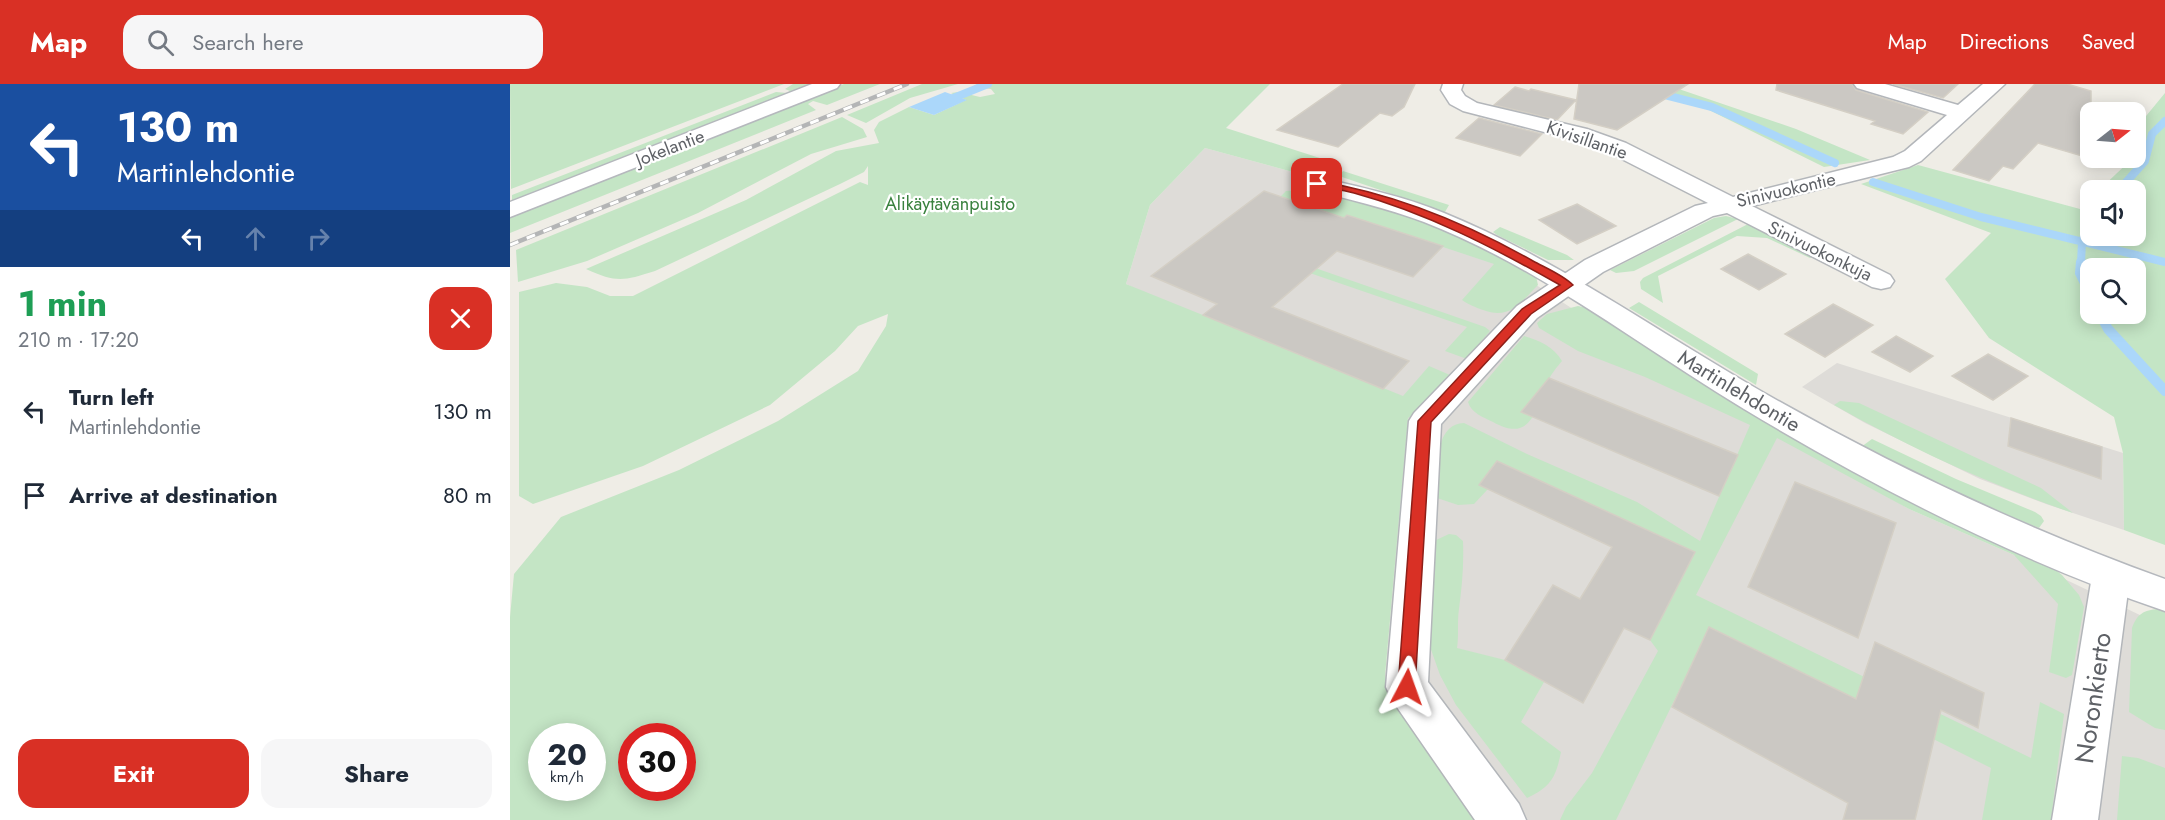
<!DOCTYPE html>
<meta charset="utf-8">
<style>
body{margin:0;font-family:Jost,sans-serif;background:#f6f6f7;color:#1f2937;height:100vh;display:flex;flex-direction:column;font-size:22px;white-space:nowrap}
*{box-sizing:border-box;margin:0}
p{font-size:20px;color:#747a83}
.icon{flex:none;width:33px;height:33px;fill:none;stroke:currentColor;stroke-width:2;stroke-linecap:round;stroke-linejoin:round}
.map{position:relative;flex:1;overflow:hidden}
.side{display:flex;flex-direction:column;background:#fff;width:510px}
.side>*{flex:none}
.top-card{background:#1a4fa0;color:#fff;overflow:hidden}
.needle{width:39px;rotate:73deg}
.buttons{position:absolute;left:1570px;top:18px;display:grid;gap:12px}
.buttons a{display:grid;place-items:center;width:66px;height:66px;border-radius:12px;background:#fff;box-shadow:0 3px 15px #0003;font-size:30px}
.speed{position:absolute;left:18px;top:639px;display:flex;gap:12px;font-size:30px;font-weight:700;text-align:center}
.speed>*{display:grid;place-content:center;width:78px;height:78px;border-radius:50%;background:#fff;box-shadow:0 3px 15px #0003;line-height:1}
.speed small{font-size:15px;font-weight:400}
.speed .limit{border:9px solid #d22;background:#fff;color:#111}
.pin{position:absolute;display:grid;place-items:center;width:51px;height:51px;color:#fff;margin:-26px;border-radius:12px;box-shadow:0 3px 9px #0006}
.me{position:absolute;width:66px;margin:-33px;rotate:4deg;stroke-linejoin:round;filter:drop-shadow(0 0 4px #0008)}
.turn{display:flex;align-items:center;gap:21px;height:126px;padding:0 18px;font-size:27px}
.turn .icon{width:78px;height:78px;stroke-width:2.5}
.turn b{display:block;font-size:42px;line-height:51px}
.lanes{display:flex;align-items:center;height:57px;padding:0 18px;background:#0003;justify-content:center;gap:30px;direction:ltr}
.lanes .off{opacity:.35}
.round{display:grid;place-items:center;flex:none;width:63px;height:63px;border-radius:18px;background:#f6f6f7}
.summary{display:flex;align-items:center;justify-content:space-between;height:102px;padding:0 18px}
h1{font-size:36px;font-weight:700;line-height:45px;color:#1e9e55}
.primary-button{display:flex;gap:12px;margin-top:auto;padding:12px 18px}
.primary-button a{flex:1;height:69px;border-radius:18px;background:#d93025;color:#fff;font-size:24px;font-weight:700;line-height:69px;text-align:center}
.primary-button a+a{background:#f6f6f7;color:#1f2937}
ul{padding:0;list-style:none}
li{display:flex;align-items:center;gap:18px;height:84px;padding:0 18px}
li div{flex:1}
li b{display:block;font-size:22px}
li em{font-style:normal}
header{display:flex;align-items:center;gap:36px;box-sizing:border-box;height:84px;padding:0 30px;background:#d93025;color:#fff}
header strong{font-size:28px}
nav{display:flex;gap:33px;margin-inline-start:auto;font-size:21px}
.search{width:420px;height:54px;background:#f6f6f7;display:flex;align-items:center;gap:15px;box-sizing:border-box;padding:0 21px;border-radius:18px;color:#747a83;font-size:22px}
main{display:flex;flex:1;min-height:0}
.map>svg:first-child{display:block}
.industrial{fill:#dedcd8}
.green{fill:#c4e5c5;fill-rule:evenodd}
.water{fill:#abd7fa}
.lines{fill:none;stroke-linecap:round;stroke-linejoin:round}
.stream-far1{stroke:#abd7fa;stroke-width:8}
.stream{stroke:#abd7fa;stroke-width:10}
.building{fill:#cbc8c3;stroke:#d4cfc5;stroke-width:1.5}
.street-casing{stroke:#b3b6ba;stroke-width:3}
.secondary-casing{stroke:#b5b8bd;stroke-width:3}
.street{fill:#fff;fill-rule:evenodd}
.secondary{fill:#fff;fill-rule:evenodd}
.rail-casing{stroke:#b4b5b6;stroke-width:4.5}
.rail{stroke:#fff;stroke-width:3;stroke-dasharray:9;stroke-linecap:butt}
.route{fill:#d93025;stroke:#8d1f18;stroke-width:1.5}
.labels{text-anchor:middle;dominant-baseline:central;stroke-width:4.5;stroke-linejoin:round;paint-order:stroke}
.far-street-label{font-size:18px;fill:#5e6166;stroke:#fff}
.far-park-label{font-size:18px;fill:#39813e;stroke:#fff}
.street-label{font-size:21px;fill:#5e6166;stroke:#fff}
.near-street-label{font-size:26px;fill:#5e6166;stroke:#fff}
</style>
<header>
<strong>Map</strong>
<div class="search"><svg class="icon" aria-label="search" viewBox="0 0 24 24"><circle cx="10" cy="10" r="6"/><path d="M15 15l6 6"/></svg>Search here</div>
<nav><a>Map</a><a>Directions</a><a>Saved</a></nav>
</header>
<main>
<section class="side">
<div class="top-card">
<div class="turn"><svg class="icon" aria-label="left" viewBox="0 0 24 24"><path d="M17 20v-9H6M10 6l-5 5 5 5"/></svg><div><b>130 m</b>Martinlehdontie</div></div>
<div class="lanes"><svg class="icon" aria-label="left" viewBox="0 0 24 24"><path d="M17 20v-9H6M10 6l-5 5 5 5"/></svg><svg class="icon off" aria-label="ahead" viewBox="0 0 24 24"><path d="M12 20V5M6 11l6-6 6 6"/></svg><svg class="icon off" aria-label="right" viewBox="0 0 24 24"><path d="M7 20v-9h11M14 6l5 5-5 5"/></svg></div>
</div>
<div class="summary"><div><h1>1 min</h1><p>210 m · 17:20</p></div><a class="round" style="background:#d93025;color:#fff"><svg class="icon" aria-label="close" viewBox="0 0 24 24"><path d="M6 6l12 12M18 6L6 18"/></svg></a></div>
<ul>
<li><svg class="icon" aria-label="left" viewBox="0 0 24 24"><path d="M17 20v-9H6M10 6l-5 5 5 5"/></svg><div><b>Turn left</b><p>Martinlehdontie</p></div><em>130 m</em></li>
<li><svg class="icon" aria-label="arrive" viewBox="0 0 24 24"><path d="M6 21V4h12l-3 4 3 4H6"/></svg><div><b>Arrive at destination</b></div><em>80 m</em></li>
</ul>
<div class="primary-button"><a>Exit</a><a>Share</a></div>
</section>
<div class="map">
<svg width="1655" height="736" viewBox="0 0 1655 736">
<rect width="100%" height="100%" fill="#efede6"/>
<!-- industrial -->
<path class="industrial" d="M695 64 790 90 785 92 782 101 805 113 1002 185 1072 231 1399 425 1504 471 1655 543V736H973L875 593 898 334 616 200 640 121Z
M1327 279 1613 369 1614 446 1536 420 1470 395 1355 339 1292 303Z"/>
<!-- green -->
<path class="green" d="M0 0H274L1 105Z
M283 0H310L2 121V111L266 8 277 9 280 7 275 5Z
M334 0H370L317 21 303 17 298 20 306 26 0 149V133Z
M412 0H448L400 14 356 39 337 31Z
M467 0H760L716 44 816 76 815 82 810 88 790 90 695 64 640 121 616 200 893 312 919 282 940 291 908 327 898 334 875 592 973 736H0V533L4 490 51 433 169 386 268 337 348 287 376 242 378 230 348 242 325 267 260 321 133 382 23 420 9 412V208L46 199 77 203 100 212H123L350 98 358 101V82L354 88 330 100 145 187C113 197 107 199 76 185L236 116 326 67 369 59 364 46 369 38 399 23 424 31 456 16 441 9 449 8 470 13 485 10 481 5 462 3ZM32 652H82V704H32ZM122 652H172V704H122Z
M1100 0H1150L1160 2 1286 45 1360 76 1314 83 1195 24Z
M1655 9V461L1614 446 1613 369 1604 333 1479 254 1435 195 1481 149 1351 100 1408 81 1570 125 1581 115V152H1626V106H1589L1623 74H1626L1627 43ZM1581 184H1626V230H1581Z
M332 33 353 45 357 53 301 70 188 129 77 177 8 198 6 166Z
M833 87 939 121 935 128 829 92Z
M797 106 844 112 883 125 961 156 1019 187 1026 192 1028 201C1010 219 1000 236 973 226 965 223 959 221 952 216L984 180 837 131 825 141 801 135 762 169 975 243 980 247 957 275 935 267 957 243 762 176 716 213 697 207 801 123 770 113 776 107Z
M1216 132 1228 135 1124 187 1106 189 1100 186 1204 134Z
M1240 139 1305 171 1300 174 1257 154 1227 152 1148 192 1153 219 1131 205 1130 198 1133 194Z
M990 143 1057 171 1064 176H1038L987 151 983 148Z
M1129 218 1248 290 1246 301 1119 224Z
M1068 222 1077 224 1327 379 1395 414 1538 480 1552 491 1569 511 1574 523 1562 591 1556 594 1539 588 1548 520 1504 471 1399 425 1267 354 1186 511 1521 674 1530 618 1554 630 1541 736H1472L1481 684 1200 543 1106 736H1050L1056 723 1082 689 1148 567 1140 556 1185 468 987 377 970 400 978 405 964 420 948 421 927 414C928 391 922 340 954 339L1017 370 1127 418 1190 457 1240 341 1135 293 1068 267 1029 244 1027 239 1037 230Z
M1014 252C1029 256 1044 263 1052 277 1047 283 1041 290 1038 297 1026 324 1022 360 983 338 973 333 961 329 958 318Z
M1330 317 1349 319 1531 404 1563 429C1480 401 1400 364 1324 321Z
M1362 355 1446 395 1525 428 1531 432 1534 437 1529 444 1471 421 1351 363Z
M939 450 946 451 953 457C954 481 952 502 949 525 947 538 949 551 947 564L995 576 1034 598 1011 638 1051 668C1046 693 1041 703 1017 714L946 621 930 591 918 557 924 457Z
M1648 525 1655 526V646L1645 644 1619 628 1622 544C1627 530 1634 526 1648 525Z
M1612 672 1628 674 1655 684V736H1607Z"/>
<!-- water -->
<path class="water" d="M435 8 457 16 424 31 399 23Z"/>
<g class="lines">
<!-- stream-far1 -->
<path class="stream-far1" d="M1147 9 1202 23 1325 79
M436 17 478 0
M1363 98 1471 133 1655 178
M1609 106 1635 77 1642 50 1655 37
M1571 180 1572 157 1577 147"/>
<!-- stream -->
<path class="stream" d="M1571 178 1570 189 1581 211
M1590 230 1598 245 1655 307"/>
</g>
<!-- building -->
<path class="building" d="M833 0H905L894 23 882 32 870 29 828 63 767 46Z
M1069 0H1178L1107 46 1064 35Z
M1267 0H1342L1346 6 1418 28 1393 50 1361 40 1365 37 1266 6Z
M1383 0H1448L1433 14Z
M1525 0H1557L1581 7V61L1572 72 1528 59 1503 85 1493 82 1479 97 1443 86Z
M1005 3 1019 7 1021 5 1066 16 1047 36 984 21Z
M969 34 1032 50 1010 72 946 54Z
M754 107 834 134 837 131 933 162 903 193 827 167 762 223 899 277 873 305 693 231 707 220 641 192Z
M1067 120 1106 142 1067 160 1029 136Z
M1238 170 1276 190 1249 206 1211 185Z
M1323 220 1363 241 1315 273 1275 250Z
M1386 252 1423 272 1400 288 1362 268Z
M1478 270 1518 292 1483 316 1442 292Z
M1039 294 1228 371 1209 412 1011 328Z
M1501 334 1592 363 1591 395 1498 362Z
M987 377 1185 468 1140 556 1114 544 1073 619 995 576 1043 501 1070 515 1102 463 969 401Z
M1285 398 1386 439 1348 554 1238 503Z
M1199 543 1346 615 1365 558 1474 609 1468 644 1431 626 1405 736H1333L1338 719 1162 623Z"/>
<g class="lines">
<defs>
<path id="street" d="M933 0H953L951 6 955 12 967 19 1077 45 1116 59 1223 113 1383 73 1395 67 1437 31 1347 4 1344 0H1375L1448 21 1473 0H1495L1411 77 1399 83 1242 122 1380 191 1384 197 1380 203 1371 205 1362 203 1217 129 1203 132 1093 188 1027 234 931 340 918 598 1009 720 1016 736H965L882 616 876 603 899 337 904 329 1007 222 1075 176 1185 122 1198 119 1100 69 1061 55 953 27 940 20 931 6Z
M1601 477 1614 481 1620 492 1588 736H1542L1582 492 1588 481Z"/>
<path id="secondary" d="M302 0H330L327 4 0 133V118Z
M807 93C850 103 893 112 934 129 1049 176 1149 249 1256 310 1384 383 1516 445 1655 495V527C1508 477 1367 405 1234 325 1129 262 1030 183 914 138 876 124 838 115 799 105L795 100 799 95Z"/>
</defs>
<!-- street casing -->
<use href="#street" class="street-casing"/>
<!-- secondary casing -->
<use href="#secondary" class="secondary-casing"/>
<!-- street -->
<use href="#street" class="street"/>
<!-- secondary -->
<use href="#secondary" class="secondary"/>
<defs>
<path id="rail" d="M0 161 397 0"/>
</defs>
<!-- rail casing -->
<use href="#rail" class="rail-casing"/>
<!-- rail -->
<use href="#rail" class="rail"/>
</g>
<!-- route -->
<path class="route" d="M807 97C883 109 956 139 1023 177 1036 184 1053 191 1063 201L1021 230 921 338 905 603 903 608 897 611 891 608 888 603 908 337 1012 225 1050 201C984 164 917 129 844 109 831 105 817 105 803 102V98Z"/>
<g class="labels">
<!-- far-street labels -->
<g class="far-street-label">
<text transform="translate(1077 56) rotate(19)">Kivisillantie</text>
<text transform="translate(160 64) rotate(-21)">Jokelantie</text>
<text transform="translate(1276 106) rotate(-13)">Sinivuokontie</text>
<text transform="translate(1310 167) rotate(26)">Sinivuokonkuja</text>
</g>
<!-- far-park labels -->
<g class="far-park-label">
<text x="440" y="120">Alikäytävänpuisto</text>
</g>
<!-- street labels -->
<g class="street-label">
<text transform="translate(1229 307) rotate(31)">Martinlehdontie</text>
</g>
<!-- near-street labels -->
<g class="near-street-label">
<text transform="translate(1583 614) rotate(-82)">Noronkierto</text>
</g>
</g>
</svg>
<div class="buttons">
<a><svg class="needle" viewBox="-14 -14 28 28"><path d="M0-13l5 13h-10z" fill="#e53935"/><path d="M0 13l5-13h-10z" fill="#747a83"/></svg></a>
<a><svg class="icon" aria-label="sound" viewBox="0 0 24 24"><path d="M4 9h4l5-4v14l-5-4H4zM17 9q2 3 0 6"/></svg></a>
<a><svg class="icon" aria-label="search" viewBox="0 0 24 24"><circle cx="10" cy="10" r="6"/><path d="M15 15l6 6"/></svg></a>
</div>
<div class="speed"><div>20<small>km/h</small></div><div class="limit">30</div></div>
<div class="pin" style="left:807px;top:100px;background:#d93025"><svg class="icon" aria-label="arrive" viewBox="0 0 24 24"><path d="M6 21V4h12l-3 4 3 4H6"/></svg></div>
<svg class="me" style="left:897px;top:603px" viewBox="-20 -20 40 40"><path d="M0-17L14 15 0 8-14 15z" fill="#d93025" stroke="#fff" stroke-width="4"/></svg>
</div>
</main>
